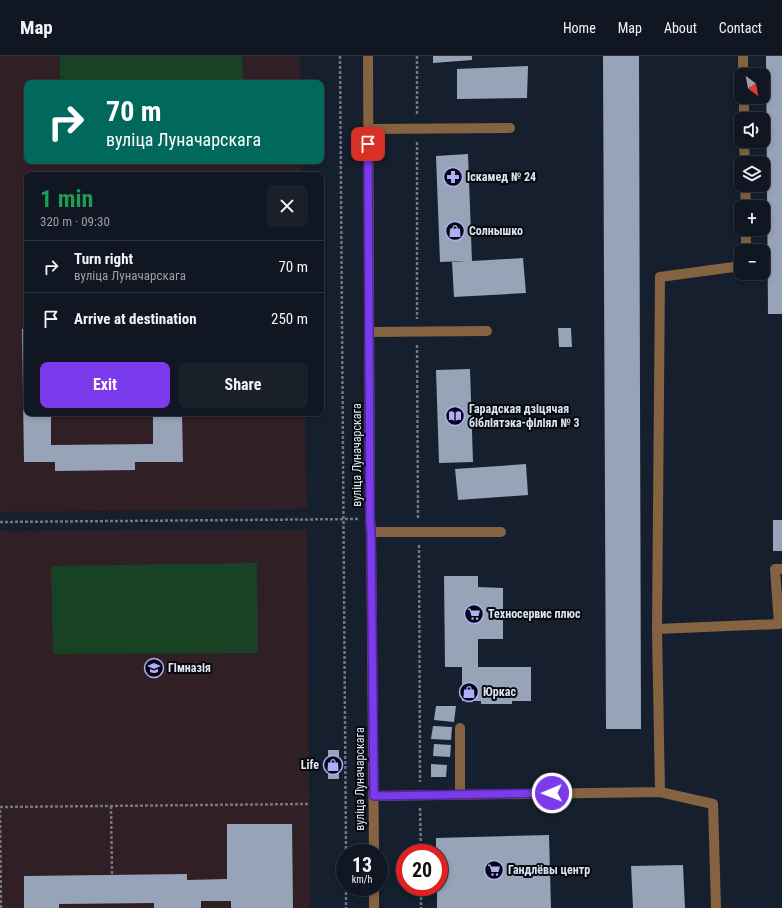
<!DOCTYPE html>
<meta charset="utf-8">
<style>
body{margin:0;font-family:"Roboto Condensed",sans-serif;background:#19202a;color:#f1f3f6;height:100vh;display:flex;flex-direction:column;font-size:15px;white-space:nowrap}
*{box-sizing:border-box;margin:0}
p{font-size:13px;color:#9c9fa5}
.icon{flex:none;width:22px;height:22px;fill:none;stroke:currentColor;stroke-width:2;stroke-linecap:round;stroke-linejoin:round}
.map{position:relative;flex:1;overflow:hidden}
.drawer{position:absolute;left:24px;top:116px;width:300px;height:244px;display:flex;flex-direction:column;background:#101722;border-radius:8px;box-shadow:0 2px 6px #0003,0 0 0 1px #303640}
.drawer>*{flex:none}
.hud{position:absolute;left:24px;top:24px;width:300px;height:84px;border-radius:8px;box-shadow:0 2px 6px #0003,0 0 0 1px #303640;background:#00695c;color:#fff;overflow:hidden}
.needle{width:26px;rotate:148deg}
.buttons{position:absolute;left:734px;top:12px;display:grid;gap:8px}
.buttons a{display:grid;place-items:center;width:36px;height:36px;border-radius:8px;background:#101722;box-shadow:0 2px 6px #0003,0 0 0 1px #303640;font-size:20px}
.speed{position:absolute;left:336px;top:788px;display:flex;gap:8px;font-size:20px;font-weight:700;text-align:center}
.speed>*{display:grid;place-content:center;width:52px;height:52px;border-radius:50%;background:#101722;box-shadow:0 2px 6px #0003,0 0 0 1px #303640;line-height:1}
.speed small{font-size:10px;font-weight:400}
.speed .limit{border:6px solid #d22;background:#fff;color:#111}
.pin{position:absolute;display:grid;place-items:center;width:34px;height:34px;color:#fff;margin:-17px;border-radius:8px;box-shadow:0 2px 6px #0006}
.me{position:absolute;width:44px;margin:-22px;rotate:269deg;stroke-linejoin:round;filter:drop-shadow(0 0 3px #0008)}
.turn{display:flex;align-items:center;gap:14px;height:84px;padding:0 16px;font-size:18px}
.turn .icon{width:52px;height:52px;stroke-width:2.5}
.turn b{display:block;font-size:28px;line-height:34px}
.round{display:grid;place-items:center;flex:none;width:42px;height:42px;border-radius:8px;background:#19202a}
.summary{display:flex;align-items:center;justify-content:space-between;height:68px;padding:0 16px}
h1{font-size:24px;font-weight:700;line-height:30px;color:#1e9e55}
.cta{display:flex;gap:8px;margin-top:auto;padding:8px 16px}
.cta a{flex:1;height:46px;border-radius:8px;background:#7c3aed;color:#fff;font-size:16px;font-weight:700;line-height:46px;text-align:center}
.cta a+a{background:#19202a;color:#f1f3f6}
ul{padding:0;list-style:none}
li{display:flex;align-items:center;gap:12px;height:52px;padding:0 16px;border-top:1px solid #303640}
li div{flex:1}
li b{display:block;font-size:15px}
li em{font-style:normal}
header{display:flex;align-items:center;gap:24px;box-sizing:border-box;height:56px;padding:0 20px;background:#101722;border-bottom:1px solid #303640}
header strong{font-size:19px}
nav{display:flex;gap:22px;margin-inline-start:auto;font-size:14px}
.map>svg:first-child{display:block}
.education{fill:#311f26}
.green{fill:#174324}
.building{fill:#97a4b7}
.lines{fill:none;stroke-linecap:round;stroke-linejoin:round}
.path{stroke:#6e7783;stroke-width:2.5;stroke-dasharray:3 2;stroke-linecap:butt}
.minor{stroke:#856242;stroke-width:10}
.route-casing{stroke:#51269a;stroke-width:10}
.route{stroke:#7c3aed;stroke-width:7}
.labels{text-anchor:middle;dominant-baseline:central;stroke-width:4;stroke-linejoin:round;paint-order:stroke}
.poi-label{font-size:12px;font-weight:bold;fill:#dee5ef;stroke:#05080f;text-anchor:start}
.street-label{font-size:12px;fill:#dee5ef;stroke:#05080f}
</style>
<header>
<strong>Map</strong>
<nav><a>Home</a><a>Map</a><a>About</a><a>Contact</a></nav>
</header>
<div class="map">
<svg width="782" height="852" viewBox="0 0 782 852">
<rect width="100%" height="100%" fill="#151f2d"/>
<!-- education -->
<path class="education" d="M0 0H300L301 27H27V105H302V119H27V357H305L307 453 0 456Z
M307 474 310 852H0V475Z"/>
<!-- green -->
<path class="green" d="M60 0H242L243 27H60Z
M257 507 258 597 53 598 51 510Z"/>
<!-- building -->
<path class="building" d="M433 0H472V4L433 7Z
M603 0H639L641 673H606Z
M766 0H782V258H768Z
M528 10 527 42 457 43V13Z
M468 98 472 205 523 202 526 237 454 241 452 206 466 205 440 206 436 100Z
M558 272H571L572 291H559Z
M22 273H27V357H51V389L153 388V357H182L183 406H135V414L55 415V406H24Z
M470 313 473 406 439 407 436 314Z
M526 408 528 439 458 444 455 413Z
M773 464H782V495H773Z
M444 520H478V531L503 532V583H478V611H531V645H512V648H481V645H462V611H445Z
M436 650H456L454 666 434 664Z
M433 670 452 671 451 684 431 683Z
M434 688 451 689 450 701 433 700Z
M328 694H339V723H328Z
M431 708 447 709 446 721H431Z
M227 768H292L293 852H231V845H201V852H154V847L59 848V852H24V820L187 818V824L227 823Z
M549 779 551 852H437V831H439V797H436V782Z
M683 809 685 852H633L631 810Z"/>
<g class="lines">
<!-- path -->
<path class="path" d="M340 0 346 797
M417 0V59
M417 86V263
M417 289 418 464
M0 466 358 463
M419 489 420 726
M111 750 112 819
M0 751 309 748
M420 752 421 797
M0 754 1 852
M346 831V852
M421 831V852"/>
<!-- minor -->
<path class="minor" d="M368 0 370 463 371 476 374 797
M743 0V19
M744 41V63
M368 73 510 72
M744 85 745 107
M745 129 746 151
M746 173V195
M741 210 660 221 657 573 779 568 775 513H782
M370 276 487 275
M371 476H501
M657 573 660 736
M460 738V672
M374 740 660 736 713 748 716 852
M374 831V852"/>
</g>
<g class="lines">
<defs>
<path id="route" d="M368 88 370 463 371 476 374 740 552 737"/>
</defs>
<!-- route casing -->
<use href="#route" class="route-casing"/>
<!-- route -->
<use href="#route" class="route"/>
</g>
<!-- icons -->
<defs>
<symbol id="pharmacy-ring" viewBox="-11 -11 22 22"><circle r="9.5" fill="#05080f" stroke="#afaefa" stroke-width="1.5"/><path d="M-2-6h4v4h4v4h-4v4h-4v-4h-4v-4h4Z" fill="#afaefa"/></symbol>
<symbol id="shop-ring" viewBox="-11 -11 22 22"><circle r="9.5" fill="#05080f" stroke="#afaefa" stroke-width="1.5"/><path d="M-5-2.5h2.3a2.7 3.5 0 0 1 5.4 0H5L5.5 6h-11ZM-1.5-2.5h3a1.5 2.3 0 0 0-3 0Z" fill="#afaefa"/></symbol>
<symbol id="library-ring" viewBox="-11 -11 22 22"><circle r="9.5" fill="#05080f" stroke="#afaefa" stroke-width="1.5"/><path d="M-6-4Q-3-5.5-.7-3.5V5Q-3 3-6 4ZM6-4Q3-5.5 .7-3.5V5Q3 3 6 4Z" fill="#afaefa"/></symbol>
<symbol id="supermarket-ring" viewBox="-11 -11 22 22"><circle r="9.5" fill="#05080f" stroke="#afaefa" stroke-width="1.5"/><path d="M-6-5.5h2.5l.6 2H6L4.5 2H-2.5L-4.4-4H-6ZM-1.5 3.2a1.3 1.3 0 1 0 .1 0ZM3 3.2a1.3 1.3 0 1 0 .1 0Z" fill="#afaefa"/></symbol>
<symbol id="school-ring" viewBox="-11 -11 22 22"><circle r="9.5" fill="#05080f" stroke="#afaefa" stroke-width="1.5"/><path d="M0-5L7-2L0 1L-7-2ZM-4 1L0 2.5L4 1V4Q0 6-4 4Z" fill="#afaefa"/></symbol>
</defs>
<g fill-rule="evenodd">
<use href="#pharmacy-ring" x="442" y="110" width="22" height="22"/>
<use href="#shop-ring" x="444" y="164" width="22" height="22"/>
<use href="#library-ring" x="444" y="349" width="22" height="22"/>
<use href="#supermarket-ring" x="463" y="547" width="22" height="22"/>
<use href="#school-ring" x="143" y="601" width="22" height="22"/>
<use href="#shop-ring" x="458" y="625" width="22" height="22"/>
<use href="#shop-ring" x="322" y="698" width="22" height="22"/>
<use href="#supermarket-ring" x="483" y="803" width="22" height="22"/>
</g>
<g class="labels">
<!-- poi labels -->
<g class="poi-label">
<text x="467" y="121">Іскамед № 24</text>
<text x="469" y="175">Солнышко</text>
<text x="469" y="353">Гарадская дзіцячая<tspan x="469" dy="14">бібліятэка-філіял № 3</tspan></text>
<text x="488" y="558">Техносервис плюс</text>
<text x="168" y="612">Гімназія</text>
<text x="483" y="636">Юркас</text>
<text x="319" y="709" text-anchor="end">Life</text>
<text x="508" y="814">Гандлёвы центр</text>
</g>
<!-- street labels -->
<g class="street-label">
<text transform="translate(357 399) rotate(-90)">вуліца Луначарскага</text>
<text transform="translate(360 723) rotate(-90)">вуліца Луначарскага</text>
</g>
</g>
</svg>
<div class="buttons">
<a><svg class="needle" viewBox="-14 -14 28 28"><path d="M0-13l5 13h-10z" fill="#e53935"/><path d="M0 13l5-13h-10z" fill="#9c9fa5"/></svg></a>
<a><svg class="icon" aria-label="sound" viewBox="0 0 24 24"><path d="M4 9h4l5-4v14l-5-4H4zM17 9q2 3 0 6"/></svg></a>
<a><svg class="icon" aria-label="layers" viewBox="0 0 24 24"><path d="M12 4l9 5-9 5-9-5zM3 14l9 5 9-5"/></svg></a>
<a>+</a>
<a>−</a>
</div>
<div class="speed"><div>13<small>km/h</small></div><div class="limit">20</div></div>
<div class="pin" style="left:368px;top:88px;background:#d93025"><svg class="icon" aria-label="arrive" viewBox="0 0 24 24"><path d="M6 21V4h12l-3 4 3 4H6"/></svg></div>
<svg class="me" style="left:552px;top:737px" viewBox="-20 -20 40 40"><circle r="17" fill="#7c3aed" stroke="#fff" stroke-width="3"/><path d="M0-11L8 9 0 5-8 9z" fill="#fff"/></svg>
<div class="hud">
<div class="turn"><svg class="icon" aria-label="right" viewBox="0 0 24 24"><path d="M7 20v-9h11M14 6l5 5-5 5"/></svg><div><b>70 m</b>вуліца Луначарскага</div></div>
</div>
<section class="drawer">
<div class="summary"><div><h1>1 min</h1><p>320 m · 09:30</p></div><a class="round"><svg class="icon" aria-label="close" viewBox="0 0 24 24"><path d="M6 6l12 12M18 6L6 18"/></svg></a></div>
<ul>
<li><svg class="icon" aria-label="right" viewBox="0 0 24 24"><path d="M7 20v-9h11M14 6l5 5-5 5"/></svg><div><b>Turn right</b><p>вуліца Луначарскага</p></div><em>70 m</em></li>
<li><svg class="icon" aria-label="arrive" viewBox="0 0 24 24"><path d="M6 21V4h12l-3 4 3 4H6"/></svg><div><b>Arrive at destination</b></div><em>250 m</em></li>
</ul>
<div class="cta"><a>Exit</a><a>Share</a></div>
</section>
</div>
